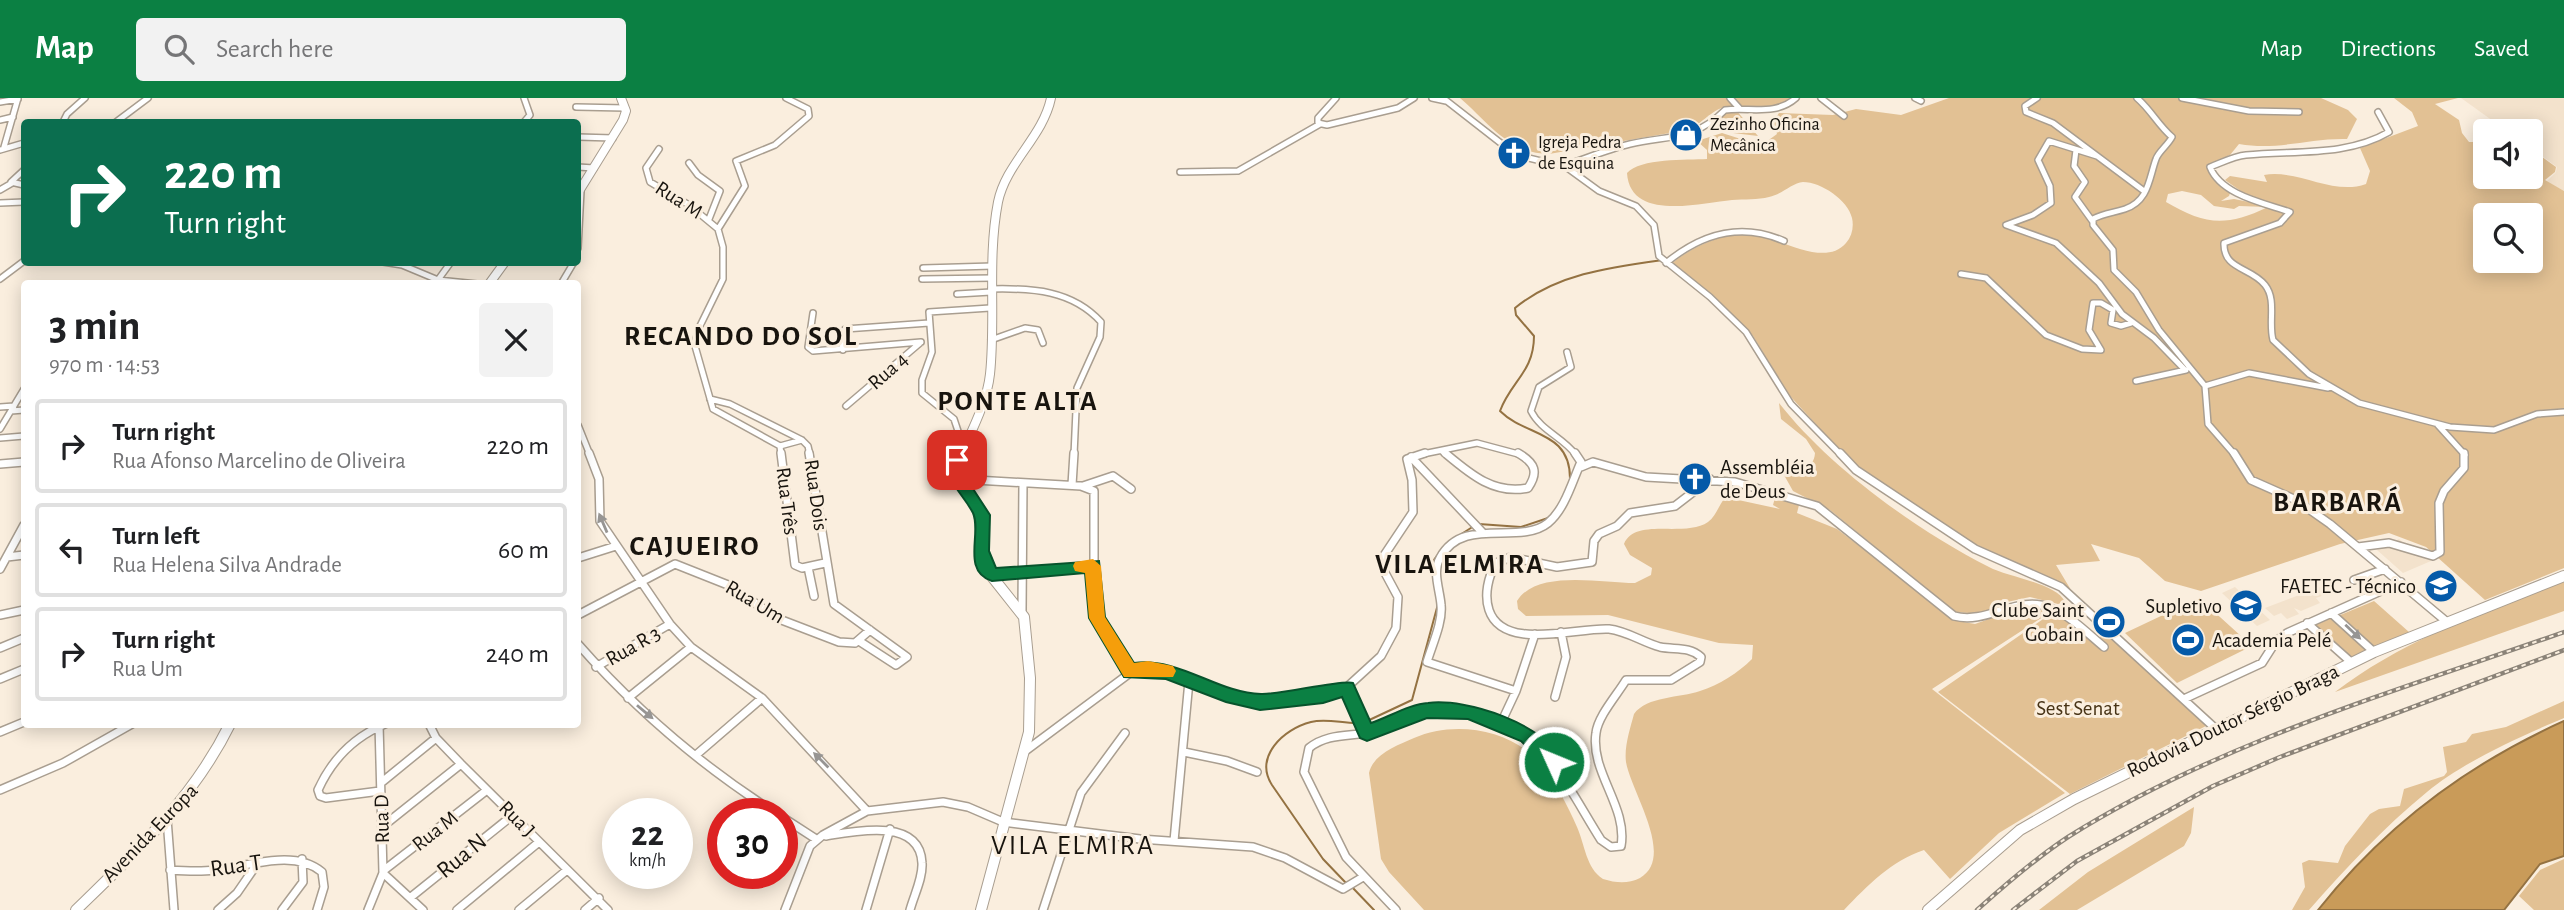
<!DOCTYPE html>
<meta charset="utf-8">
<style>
body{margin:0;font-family:"Alegreya Sans",sans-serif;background:#f2f2f2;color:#202124;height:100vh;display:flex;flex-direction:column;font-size:26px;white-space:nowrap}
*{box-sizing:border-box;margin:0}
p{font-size:23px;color:#757577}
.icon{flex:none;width:38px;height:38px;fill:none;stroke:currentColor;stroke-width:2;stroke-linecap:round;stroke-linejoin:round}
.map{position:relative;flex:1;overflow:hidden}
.panel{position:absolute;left:21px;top:182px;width:560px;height:448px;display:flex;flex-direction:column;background:#fff;border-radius:7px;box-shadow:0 4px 18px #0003}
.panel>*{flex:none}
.banner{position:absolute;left:21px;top:21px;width:560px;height:147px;border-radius:7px;box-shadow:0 4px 18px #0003;background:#0b6e4f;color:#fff;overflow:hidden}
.fabs{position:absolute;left:2473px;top:21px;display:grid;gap:14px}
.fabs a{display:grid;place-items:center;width:70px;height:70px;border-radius:7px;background:#fff;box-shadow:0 4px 18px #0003;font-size:35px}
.speed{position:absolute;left:602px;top:700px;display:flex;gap:14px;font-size:35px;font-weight:700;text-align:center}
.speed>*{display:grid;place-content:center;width:91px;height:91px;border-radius:50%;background:#fff;box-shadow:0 4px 18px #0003;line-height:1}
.speed small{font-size:18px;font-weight:400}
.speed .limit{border:10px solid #d22;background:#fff;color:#111}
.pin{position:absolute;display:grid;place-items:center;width:60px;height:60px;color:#fff;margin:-30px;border-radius:14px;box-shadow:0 4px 10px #0006}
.me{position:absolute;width:77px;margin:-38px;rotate:314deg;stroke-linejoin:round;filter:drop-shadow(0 0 5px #0008)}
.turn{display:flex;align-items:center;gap:24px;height:147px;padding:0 28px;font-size:32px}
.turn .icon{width:91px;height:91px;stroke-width:2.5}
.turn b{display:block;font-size:49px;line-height:60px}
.round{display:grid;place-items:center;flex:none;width:74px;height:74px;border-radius:7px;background:#f2f2f2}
.summary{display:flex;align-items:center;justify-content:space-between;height:119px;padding:0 28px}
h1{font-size:42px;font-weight:700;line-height:52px}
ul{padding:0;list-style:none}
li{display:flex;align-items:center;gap:21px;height:94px;margin:0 14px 10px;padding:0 14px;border:4px solid #e0e0e0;border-radius:7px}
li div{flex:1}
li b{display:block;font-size:26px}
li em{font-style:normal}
header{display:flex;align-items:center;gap:42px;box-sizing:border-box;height:98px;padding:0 35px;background:#0b8043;color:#fff}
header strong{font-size:33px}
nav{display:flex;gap:38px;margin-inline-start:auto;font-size:24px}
.search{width:490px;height:63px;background:#f2f2f2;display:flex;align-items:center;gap:18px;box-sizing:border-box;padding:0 24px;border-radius:7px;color:#757577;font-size:26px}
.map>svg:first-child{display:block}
.built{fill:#f3e2cc}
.green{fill:#e2c194;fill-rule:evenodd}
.water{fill:#c99b59;stroke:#947242;stroke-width:2}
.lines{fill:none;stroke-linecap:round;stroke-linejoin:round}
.stream{stroke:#947242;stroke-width:2}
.street-far1-casing{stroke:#a99e90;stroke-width:8}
.street-casing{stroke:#a99e90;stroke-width:10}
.secondary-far1-casing{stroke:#a99e90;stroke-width:10}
.secondary-casing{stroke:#a99e90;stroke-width:12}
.street-far1{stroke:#fff;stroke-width:5}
.street{stroke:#fff;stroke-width:7}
.secondary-far1{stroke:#fff;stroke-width:8}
.secondary{stroke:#fff;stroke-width:10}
.rail-casing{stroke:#8b8378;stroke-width:4.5}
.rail{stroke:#faeede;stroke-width:2;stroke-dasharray:4.5;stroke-linecap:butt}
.oneway{fill:#979593}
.route{fill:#0b8043;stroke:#07532c;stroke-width:2}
.slow{fill:#f59e0b}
.labels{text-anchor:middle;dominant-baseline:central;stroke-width:6;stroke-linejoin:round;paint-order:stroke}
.far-poi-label{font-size:18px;fill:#18140e;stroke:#faeede;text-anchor:start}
.street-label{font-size:21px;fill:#18140e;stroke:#faeede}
.poi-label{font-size:21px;fill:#18140e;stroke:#faeede;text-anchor:end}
.park-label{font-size:21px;fill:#473316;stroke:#faeede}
.near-street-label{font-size:24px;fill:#18140e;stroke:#faeede}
.district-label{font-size:28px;font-weight:bold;letter-spacing:2px;fill:#18140e;stroke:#faeede}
.near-neighbourhood-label{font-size:28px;letter-spacing:2px;fill:#18140e;stroke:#faeede}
</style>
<header>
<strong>Map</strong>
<div class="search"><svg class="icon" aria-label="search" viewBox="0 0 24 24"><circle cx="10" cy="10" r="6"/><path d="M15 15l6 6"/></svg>Search here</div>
<nav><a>Map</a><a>Directions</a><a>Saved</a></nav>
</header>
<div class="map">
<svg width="2564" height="812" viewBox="0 0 2564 812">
<rect width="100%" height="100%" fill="#faeede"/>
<!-- built -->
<path class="built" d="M2461 0H2564V93L2546 84 2556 74 2557 69 2531 50 2530 33H2507Z
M2399 441 2417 457 2423 455 2431 463 2403 475 2377 452Z
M2323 488 2330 495 2316 500 2320 505 2301 513 2294 510 2299 516 2287 521 2281 515 2274 518 2265 510Z
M2235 489 2270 522 2257 528 2222 495Z"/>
<!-- green -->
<path class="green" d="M1460 0H1792C1777 16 1748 6 1729 8 1712 10 1703 26 1687 32L1549 56C1508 55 1489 25 1460 0Z
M1949 0H2321L2348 12 2357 21 2347 41C2308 40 2278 53 2239 46L2230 57 2211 66 2212 72 2208 73 2231 92 2229 98 2221 103 2234 101 2259 106 2225 82 2230 78 2267 84 2264 77C2298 71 2333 98 2366 86L2370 73 2360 50 2418 28 2412 14 2394 0H2458L2435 6 2459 22 2462 35 2469 44H2475L2485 36V79H2530L2531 51 2556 69 2555 74 2545 82 2564 93V470L2485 502 2426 449 2389 435 2340 446 2201 493 2165 483 2139 460 2091 446 2100 463 2056 467 2071 492 1998 461 1884 391 1845 358 1790 298 1753 238 1713 197 1671 166C1690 150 1720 136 1745 135 1773 135 1823 172 1846 145 1852 138 1854 129 1852 120 1848 102 1821 84 1803 84 1792 85 1781 97 1769 99 1758 102 1744 101 1732 102 1701 105 1630 124 1627 75 1640 60 1687 62 1707 61V52L1697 43 1722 35 1747 43 1766 44 1777 36 1773 24 1779 15 1833 17 1856 11 1901 17ZM2182 93 2201 97 2214 108 2234 111 2239 108 2268 109C2224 130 2204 126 2166 104L2168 96ZM2485 117H2530V163H2485Z
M1736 12 1758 38 1733 35 1719 21 1726 14Z
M1779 305C1829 369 1916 432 1989 469 2007 479 2057 485 2065 504L2058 506 2030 499 2007 504 1982 516 1955 514 1830 412 1793 393 1784 377C1797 373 1814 372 1815 355L1806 341 1781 321Z
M1776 396 1800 403 1797 415 1837 431 1958 523 1975 526 2028 507 2052 513 1932 591 2065 695 1999 735 1950 781 1924 752C1891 763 1868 787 1844 812H1424L1389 774 1381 761 1369 675C1373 656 1398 647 1414 640 1452 623 1505 630 1535 660 1553 679 1567 706 1577 729 1585 747 1586 770 1603 781 1616 785 1628 786 1640 780 1676 759 1631 694 1626 664 1624 649 1630 631 1634 616 1647 598 1680 600 1700 593 1719 587 1738 575 1752 561L1753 547 1719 545 1608 517 1526 518 1518 511 1517 503C1537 471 1601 485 1635 485L1651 477 1652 470 1630 457 1624 446C1635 419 1685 440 1708 424 1716 418 1718 409 1724 401L1729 400 1780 411 1773 407Z
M2564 484V513L2335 594C2403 542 2484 513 2564 484Z
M2199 500 2252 548 2177 585 2125 535Z
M2374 503 2409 534 2373 549 2338 518Z
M2062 508 2099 540 2109 534 2208 627 2070 696 1938 594Z
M2332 519 2370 552 2350 560 2311 526Z
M2564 603V620C2521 638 2463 664 2427 694 2384 729 2346 770 2309 812H2292L2305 789 2302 765 2309 762 2338 765 2345 748 2370 716 2379 711 2400 708 2404 691 2444 678 2447 674 2443 649 2466 644 2472 636 2506 629Z
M2194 709 2191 735 2184 748 2077 812H2039L2088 774Z
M2564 761V812H2534L2519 798 2540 772Z"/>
<!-- water -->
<path class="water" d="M2564 623V758L2540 766 2504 812H2318C2384 729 2468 666 2564 623Z"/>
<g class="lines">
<!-- stream -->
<path class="stream" d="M1570 382C1571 332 1526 339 1500 313 1511 283 1534 274 1534 238L1516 217 1515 210C1556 176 1611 169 1662 162
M1479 426 1521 429 1548 420
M1452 442 1474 428
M1435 490 1433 463 1447 445
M1365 624 1412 602 1438 506
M1346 785 1323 761 1272 687C1254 659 1283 631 1311 624 1327 620 1344 626 1360 625
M1351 788 1374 812"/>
<defs>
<path id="street-far1" d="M524 0 530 17 524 24
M1336 0 1318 20V25L1327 27 1398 10 1414 0
M1432 0 1446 3
M1443 0 1516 57 1566 69 1599 93 1636 108 1654 127 1659 158 1710 199 1746 234 1791 306 1841 357
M1730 0 1739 10
M1821 0 1844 18
M1915 0 1921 3
M2037 0 2025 8 2026 14 2053 25 2144 93
M2137 0C2151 12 2158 27 2172 39 2168 47 2158 54 2156 61 2149 80 2149 103 2125 111 2113 115 2104 115 2093 121V127L2113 152 2114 172 2136 194 2159 232 2205 288 2208 326 2235 357
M2182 0 2249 13 2299 14
M0 4 18 1
M576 9 625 10
M2378 14 2389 34C2346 59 2294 52 2246 57 2234 58 2221 65 2210 69 2221 97 2264 105 2290 114L2280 125 2224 145C2223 172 2251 169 2265 187 2277 202 2268 224 2273 242L2309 276 2359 305 2450 329 2494 332 2537 316 2564 314
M0 22 13 19
M63 24 67 16 85 0
M116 24 148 0
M578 39 613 40
M4 49 18 0
M659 51 646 70 650 84 689 107 718 131
M0 52 24 45
M2076 52 2074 68 2085 84 2075 99 2093 124
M2097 58 2049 43 2038 62 2050 88 2051 105 2033 117 2006 127 2056 145 2099 185 2122 216 2154 240 2185 272
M689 65 698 77 720 93 709 121
M1563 68C1585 61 1608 51 1630 46 1670 37 1694 43 1725 12 1750 9 1776 18 1796 0
M578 69 594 70
M24 72 11 84 24 87
M1180 74 1238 73 1320 26
M0 92 12 85
M0 105 24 104
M578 150 581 93
M383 164 402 167 438 182 477 186
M1666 165C1701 136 1741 124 1784 143
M923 170 993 168
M1961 176 1986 180 2046 237 2082 251 2101 252 2089 232 2093 205H2101L2113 212 2111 225 2121 228 2131 225
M0 181 24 163
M922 181 992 180
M435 186 451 164
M561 186 574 164
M991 191C1032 190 1072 192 1101 224L1100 239 1077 290 1074 357
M957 196 991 194
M813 215 808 249 813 253 921 244
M991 242 1025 230 1038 232 1043 245
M843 252 841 236 845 231 929 225
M1567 254 1571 269 1539 289 1531 313C1541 333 1563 339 1576 357
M2136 283 2186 272
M2205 288 2249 275 2328 290
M710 301 730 306 802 342 808 348 810 357
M846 308 920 245
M0 309 14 308
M11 313 24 312
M2437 326 2465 357
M578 327 590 357
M0 331 24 291
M0 340 24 338
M780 348 802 342
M963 348 954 321 922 295V282L932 254 929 214 990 210
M1442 353 1447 357
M781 357 780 348 713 311 695 248 698 232 723 181V149L718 131 745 88 736 63 775 47 809 18 808 11 786 0
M1418 357 1477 345 1522 357"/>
<path id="street" d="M589 355 599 381 600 423 670 526 691 549 762 600 867 713
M781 355 795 467 802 470 825 465
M809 355 834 506 907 559 896 567 859 543
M1445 355C1470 376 1494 397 1528 390 1539 374 1535 365 1518 355
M1840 355 1856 372 1975 451 2061 489 2217 632
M2234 355 2251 382 2296 402 2330 426 2447 524
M1411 359 1482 434
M0 366 24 364
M1581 369 1593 364 1646 379 1735 384 1817 408 1954 518C1988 527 2017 496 2051 510 2071 518 2087 535 2104 549
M958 381 1081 388 1094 393V511L1130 573
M1072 387 1074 355
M1083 388 1113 378 1131 391
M2358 449 2389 445 2433 458 2440 454 2439 405 2444 393 2464 370V355
M7 459 24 457
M578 460 616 448
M808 469 814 498
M0 471 24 427
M992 477 1093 468
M2354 482 2385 471
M1022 512 1023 385
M2331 515 2374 554
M0 517 24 512
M578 517 675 466 728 487 779 521 839 544 855 545 870 532
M2307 525 2352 565
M578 546C636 612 703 669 777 716
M0 550 24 540
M596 569 670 526
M0 581 24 571
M1346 590 1367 635
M1516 593 1427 564C1432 547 1443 524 1441 507 1440 492 1432 474 1440 460 1463 417 1519 448 1548 425 1565 411 1572 384 1581 364L1575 355
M1555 599 1566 559 1561 534
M628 600 691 549
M2186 600 2262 565 2276 543 2287 535 2401 484
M1501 625 1516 593 1535 536
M429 626 436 640 461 666 608 812
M0 634 24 624
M1024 654 1134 572H1163L1226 596 1260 604 1323 597 1346 590 1381 558 1396 530 1398 499 1384 473 1383 459 1413 414 1412 382 1407 361 1425 355
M1184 654 1227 663 1257 674
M696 657 762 600
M382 684 436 640
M0 692 63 665 132 626
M380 693 326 700 320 698 318 692C332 661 354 639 385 626
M782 719 816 741
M167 721 174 812
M382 729 461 666
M826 738C855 733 920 719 922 765 923 780 914 797 910 812
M1174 743 1189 583
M170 772C185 773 200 774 214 772 248 769 293 750 322 774L324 789 317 812
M383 773 487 692
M383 775 423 812
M411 799 513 717
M218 812 237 795 257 766
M282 812 303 784 302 761
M368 812 383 775 379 626
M457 812 539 744
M519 812 567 772
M585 812 599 800
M785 812 810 748 823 737 867 713 943 704 968 709 1003 724 1140 741 1253 749 1285 760 1343 791 1363 779
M866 812 890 731
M1043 812 1081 695 1125 635
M1396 812 1346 759 1304 674 1309 650C1330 633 1356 640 1380 632 1395 627 1409 617 1425 613 1448 608 1471 613 1492 622 1553 648 1568 690 1601 742L1611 749 1621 748C1628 709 1590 674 1596 635 1598 618 1617 597 1626 582H1671L1700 564 1701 559C1689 548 1675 552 1660 549 1642 544 1627 533 1609 531 1576 529 1503 554 1489 512 1484 497 1488 479 1496 465L1511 459 1557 469 1592 464 1594 443 1599 436 1617 428 1630 415 1675 408 1710 381"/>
<path id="secondary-far1" d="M578 95 623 22 626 13 621 0
M489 186 505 164
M961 357C972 332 987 304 990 276 996 220 987 161 998 104 1006 65 1043 39 1051 0"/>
<path id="secondary" d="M961 355 955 370 958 381 981 413V453L986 471 1024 519 1030 580 1029 634 981 812
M76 812C135 755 193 701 230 626
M1928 812 2020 732 2074 701 2374 554 2564 478"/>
</defs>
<!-- street-far1 casing -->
<use href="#street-far1" class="street-far1-casing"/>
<!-- street casing -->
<use href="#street" class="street-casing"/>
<!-- secondary-far1 casing -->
<use href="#secondary-far1" class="secondary-far1-casing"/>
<!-- secondary casing -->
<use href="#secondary" class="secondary-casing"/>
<!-- street-far1 -->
<use href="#street-far1" class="street-far1"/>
<!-- street -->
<use href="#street" class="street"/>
<!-- secondary-far1 -->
<use href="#secondary-far1" class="secondary-far1"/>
<!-- secondary -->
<use href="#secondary" class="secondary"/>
<defs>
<path id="rail" d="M1977 812C2006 786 2036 760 2068 739 2217 645 2399 592 2564 534
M2013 812 2077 763 2213 688 2280 659 2564 552"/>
</defs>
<!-- rail casing -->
<use href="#rail" class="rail-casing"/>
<!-- rail -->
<use href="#rail" class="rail"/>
</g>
<!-- one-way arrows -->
<defs><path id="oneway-solid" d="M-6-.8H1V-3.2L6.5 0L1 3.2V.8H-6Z" transform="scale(1.75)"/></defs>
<g class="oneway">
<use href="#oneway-solid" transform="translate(603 425) rotate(-113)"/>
<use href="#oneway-solid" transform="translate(2353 534) rotate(43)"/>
<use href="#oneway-solid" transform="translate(645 614) rotate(40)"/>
<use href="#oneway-solid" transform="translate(821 662) rotate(-135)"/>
</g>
<!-- route -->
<path class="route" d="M957 356 962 358 964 377 990 417 989 453 996 470 1099 463 1105 519 1134 565C1180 559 1217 595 1261 596 1280 597 1343 581 1353 585L1371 625C1389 619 1410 606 1428 605 1467 600 1545 626 1563 664L1560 669H1548L1521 643 1468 621 1427 620 1367 643 1360 640 1342 599 1323 605 1260 612 1226 604 1166 581 1124 579 1089 520 1085 475 992 483C961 473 982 435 973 415 962 394 948 388 949 362Z"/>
<!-- slow -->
<path class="slow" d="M1093 461 1101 468 1105 519 1134 565 1148 563 1173 568 1176 573 1173 579H1124L1089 520 1085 475 1075 473 1073 468 1075 464Z"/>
<!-- icons -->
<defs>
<symbol id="shop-disc" viewBox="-11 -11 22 22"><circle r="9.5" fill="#055aa8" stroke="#faeede"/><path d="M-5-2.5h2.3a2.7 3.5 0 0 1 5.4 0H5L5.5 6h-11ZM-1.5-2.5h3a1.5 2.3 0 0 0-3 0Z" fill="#fff"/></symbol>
<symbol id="church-disc" viewBox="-11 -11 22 22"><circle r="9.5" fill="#055aa8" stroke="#faeede"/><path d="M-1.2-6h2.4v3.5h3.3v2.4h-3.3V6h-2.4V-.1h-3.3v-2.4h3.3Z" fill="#fff"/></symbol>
<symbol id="university-disc" viewBox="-11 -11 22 22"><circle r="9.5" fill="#055aa8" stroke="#faeede"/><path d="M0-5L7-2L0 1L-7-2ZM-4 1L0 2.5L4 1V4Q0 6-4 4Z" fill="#fff"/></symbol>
<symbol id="school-disc" viewBox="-11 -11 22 22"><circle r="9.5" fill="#055aa8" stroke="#faeede"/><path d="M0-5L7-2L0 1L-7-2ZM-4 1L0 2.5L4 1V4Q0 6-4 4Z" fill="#fff"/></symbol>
<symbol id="stadium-disc" viewBox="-11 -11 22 22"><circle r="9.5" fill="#055aa8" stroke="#faeede"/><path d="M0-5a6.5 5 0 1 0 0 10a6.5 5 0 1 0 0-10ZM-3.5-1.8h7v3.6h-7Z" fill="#fff"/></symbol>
</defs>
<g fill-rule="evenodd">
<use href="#shop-disc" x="1667" y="18" width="38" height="38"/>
<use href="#church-disc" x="1495" y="36" width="38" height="38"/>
<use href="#church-disc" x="1676" y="362" width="38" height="38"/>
<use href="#university-disc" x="2422" y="469" width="38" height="38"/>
<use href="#school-disc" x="2227" y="489" width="38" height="38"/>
<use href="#stadium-disc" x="2090" y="505" width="38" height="38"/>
<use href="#stadium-disc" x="2169" y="523" width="38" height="38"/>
</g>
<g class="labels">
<!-- far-poi labels -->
<g class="far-poi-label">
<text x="1710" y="27">Zezinho Oficina<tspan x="1710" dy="21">Mecânica</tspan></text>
<text x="1538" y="45">Igreja Pedra<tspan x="1538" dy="21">de Esquina</tspan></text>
</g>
<!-- street labels -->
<g class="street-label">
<text transform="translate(679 102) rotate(33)">Rua M</text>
<text transform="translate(888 273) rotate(-41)">Rua 4</text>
<text transform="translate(816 397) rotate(82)">Rua Dois</text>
<text transform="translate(787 403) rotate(83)">Rua Três</text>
<text transform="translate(755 504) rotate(31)">Rua Um</text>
<text transform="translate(633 548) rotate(-30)">Rua R 3</text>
<text transform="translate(2233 623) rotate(-26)">Rodovia Doutor Sérgio Braga</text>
<text transform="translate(382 721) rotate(-91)">Rua D</text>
<text transform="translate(517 721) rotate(45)">Rua J</text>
<text transform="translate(435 733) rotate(-38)">Rua M</text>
<text transform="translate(150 735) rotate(-46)">Avenida Europa</text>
</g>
<!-- poi labels -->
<g class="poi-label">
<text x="1720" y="369" text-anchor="start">Assembléia<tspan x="1720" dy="24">de Deus</tspan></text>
<text x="2416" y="488">FAETEC - Técnico</text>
<text x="2222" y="508">Supletivo</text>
<text x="2084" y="512">Clube Saint<tspan x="2084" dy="24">Gobain</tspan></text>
<text x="2212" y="542" text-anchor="start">Academia Pelé</text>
</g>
<!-- park labels -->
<g class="park-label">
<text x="2078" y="610">Sest Senat</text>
</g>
<!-- near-street labels -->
<g class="near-street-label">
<text transform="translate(462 758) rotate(-39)">Rua N</text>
<text transform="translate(236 768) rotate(-8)">Rua T</text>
</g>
<!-- district labels -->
<g class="district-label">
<text x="741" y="239">RECANDO DO SOL</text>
<text x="1018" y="304">PONTE ALTA</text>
<text x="2338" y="405">BARBARÁ</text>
<text x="695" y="449">CAJUEIRO</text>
<text x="1460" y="467">VILA ELMIRA</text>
</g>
<!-- near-neighbourhood labels -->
<g class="near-neighbourhood-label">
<text x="1073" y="748">VILA ELMIRA</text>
</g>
</g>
</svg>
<div class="fabs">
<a><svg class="icon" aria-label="sound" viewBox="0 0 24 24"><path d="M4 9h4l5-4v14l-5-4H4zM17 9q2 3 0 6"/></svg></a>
<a><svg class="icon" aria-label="search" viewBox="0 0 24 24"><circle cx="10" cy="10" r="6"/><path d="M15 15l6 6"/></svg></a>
</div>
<div class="speed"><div>22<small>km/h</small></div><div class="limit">30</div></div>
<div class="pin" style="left:957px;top:362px;background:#d93025"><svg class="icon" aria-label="arrive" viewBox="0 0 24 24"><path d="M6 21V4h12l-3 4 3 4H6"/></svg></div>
<svg class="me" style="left:1554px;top:664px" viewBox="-20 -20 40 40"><circle r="17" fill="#0b8043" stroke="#fff" stroke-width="3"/><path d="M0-11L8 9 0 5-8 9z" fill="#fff"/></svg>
<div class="banner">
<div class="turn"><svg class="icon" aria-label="right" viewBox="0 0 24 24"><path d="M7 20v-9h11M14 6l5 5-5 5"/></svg><div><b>220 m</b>Turn right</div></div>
</div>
<section class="panel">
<div class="summary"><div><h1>3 min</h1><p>970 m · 14:53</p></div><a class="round"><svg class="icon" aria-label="close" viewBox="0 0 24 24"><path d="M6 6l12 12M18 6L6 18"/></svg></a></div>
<ul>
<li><svg class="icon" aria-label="right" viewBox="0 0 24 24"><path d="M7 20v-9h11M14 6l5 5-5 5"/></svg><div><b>Turn right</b><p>Rua Afonso Marcelino de Oliveira</p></div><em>220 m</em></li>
<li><svg class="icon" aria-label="left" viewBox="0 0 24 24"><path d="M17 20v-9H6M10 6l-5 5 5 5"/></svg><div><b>Turn left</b><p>Rua Helena Silva Andrade</p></div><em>60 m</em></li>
<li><svg class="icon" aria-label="right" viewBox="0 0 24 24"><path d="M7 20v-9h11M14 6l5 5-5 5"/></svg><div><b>Turn right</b><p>Rua Um</p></div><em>240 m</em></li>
</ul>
</section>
</div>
